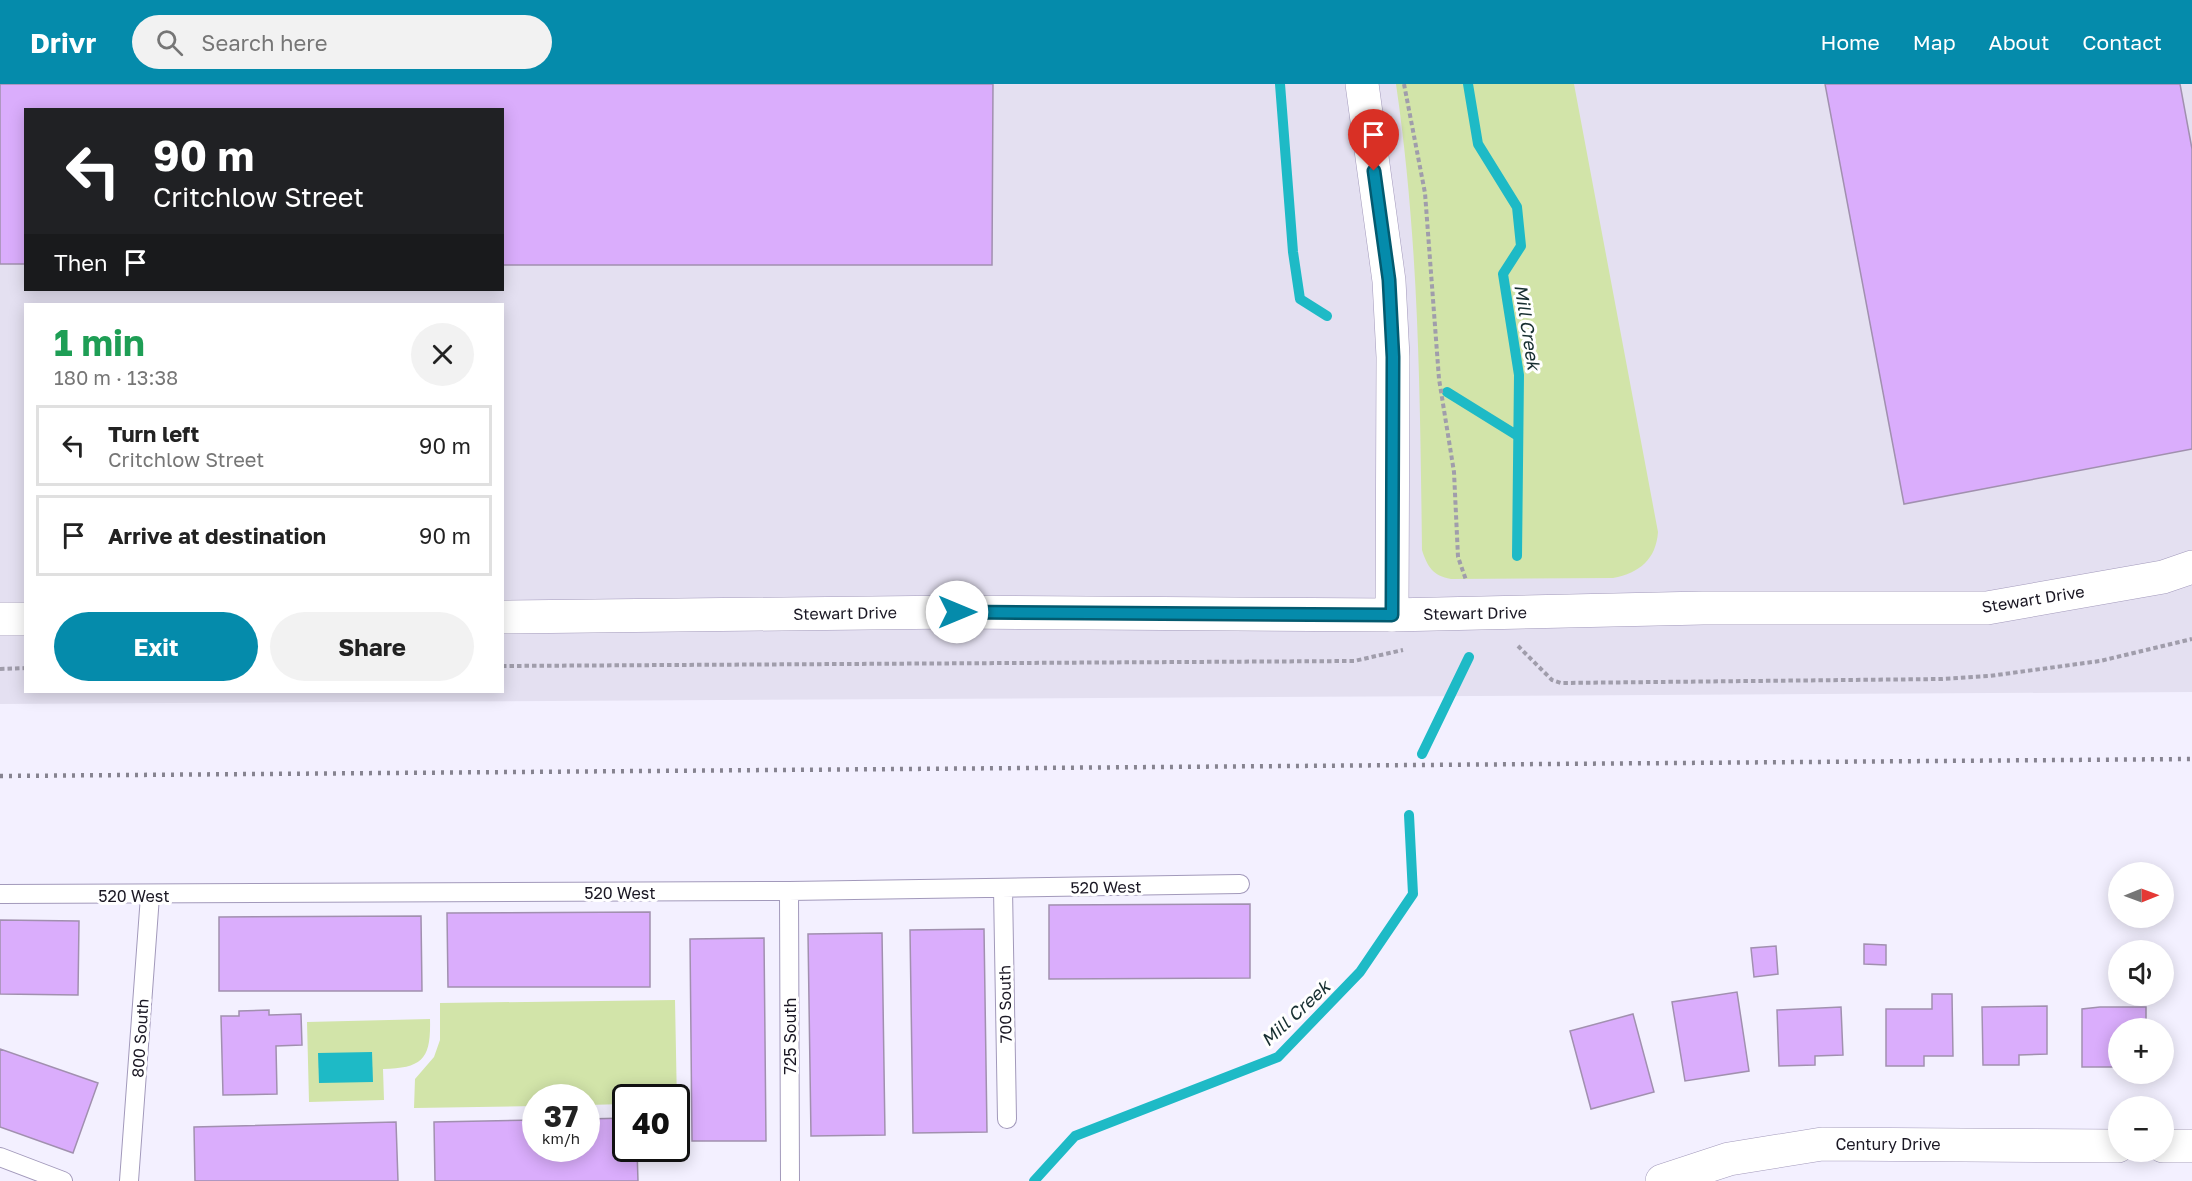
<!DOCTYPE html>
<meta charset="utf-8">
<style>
body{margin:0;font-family:"Golos Text",sans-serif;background:#f2f2f2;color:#222;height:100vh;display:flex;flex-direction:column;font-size:22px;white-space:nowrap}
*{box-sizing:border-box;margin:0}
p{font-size:20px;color:#767676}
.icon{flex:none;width:33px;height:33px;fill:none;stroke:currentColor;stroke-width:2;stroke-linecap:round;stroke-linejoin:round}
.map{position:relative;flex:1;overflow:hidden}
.panel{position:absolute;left:24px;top:219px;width:480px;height:390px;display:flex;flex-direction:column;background:#fff;border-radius:0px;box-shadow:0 3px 15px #0003}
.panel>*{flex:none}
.banner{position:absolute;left:24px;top:24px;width:480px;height:183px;border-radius:0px;box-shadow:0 3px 15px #0003;background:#202124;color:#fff;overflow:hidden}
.needle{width:39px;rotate:89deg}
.controls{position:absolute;left:2108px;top:778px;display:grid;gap:12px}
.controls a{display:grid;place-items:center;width:66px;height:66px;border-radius:50%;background:#fff;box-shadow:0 3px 15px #0003;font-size:30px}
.speed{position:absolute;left:522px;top:1000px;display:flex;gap:12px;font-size:30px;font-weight:700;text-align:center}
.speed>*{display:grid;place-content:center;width:78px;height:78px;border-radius:50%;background:#fff;box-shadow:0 3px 15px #0003;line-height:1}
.speed small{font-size:15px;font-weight:400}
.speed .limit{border:3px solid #111;border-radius:9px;background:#fff;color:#111}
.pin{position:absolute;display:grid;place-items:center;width:51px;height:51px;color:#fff;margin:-62px -26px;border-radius:50% 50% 50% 0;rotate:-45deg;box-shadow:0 0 6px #0007}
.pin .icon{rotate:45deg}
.me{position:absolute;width:66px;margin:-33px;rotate:90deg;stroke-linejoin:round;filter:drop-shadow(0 0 4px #0008)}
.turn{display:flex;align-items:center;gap:21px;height:126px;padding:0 30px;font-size:27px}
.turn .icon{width:78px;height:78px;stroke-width:2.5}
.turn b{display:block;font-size:42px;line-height:51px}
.then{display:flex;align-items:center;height:57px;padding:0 30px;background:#0003;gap:12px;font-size:22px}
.round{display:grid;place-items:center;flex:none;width:63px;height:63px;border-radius:32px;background:#f2f2f2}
.head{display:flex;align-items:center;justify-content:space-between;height:102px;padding:0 30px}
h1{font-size:36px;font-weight:700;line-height:45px;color:#1e9e55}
.action{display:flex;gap:12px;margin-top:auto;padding:12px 30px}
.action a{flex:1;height:69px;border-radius:36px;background:#058bab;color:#fff;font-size:24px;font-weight:700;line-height:69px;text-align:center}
.action a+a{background:#f2f2f2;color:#222}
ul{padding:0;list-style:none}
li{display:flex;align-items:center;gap:18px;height:81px;margin:0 12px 9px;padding:0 18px;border:3px solid #e0e0e0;border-radius:0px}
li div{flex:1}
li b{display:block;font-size:22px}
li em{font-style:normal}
header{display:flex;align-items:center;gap:36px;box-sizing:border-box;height:84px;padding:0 30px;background:#058bab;color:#fff}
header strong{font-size:28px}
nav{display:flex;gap:33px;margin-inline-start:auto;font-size:21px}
.search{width:420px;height:54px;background:#f2f2f2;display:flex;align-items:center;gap:15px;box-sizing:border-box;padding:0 21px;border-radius:33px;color:#767676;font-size:22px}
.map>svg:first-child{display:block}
.built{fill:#e4e0f1;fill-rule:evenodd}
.green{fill:#d2e4a9}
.water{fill:#1ebac6}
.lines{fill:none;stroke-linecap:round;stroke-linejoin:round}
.stream{stroke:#1ebac6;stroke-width:10}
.building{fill:#daadfc;stroke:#a190af;stroke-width:1.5}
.service-casing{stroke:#a299bb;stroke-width:20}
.minor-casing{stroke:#a299bb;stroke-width:34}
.tertiary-casing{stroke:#a299bb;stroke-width:34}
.path{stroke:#a09dab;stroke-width:4;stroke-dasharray:4.5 3;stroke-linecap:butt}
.service{stroke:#fff;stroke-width:18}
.minor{stroke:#fff;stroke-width:33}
.tertiary{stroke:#fff;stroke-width:33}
.rail{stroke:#868390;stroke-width:4.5;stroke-dasharray:3 6;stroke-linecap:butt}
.route-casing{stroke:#035a6f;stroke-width:15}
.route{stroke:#058bab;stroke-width:10}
.labels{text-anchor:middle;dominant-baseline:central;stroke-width:6;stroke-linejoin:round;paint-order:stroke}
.street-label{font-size:16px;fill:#1a1723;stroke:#fff}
.water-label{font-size:18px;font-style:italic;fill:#162e30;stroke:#fff}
</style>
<header>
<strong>Drivr</strong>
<div class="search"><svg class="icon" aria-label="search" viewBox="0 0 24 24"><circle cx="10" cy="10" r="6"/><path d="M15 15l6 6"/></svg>Search here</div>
<nav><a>Home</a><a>Map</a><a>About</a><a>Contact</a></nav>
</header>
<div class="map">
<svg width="2192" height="1097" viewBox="0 0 2192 1097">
<rect width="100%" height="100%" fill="#f3f0ff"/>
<!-- built -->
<path class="built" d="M0 0H2192V608L0 620ZM26 26H502V206H26ZM26 220H502V608H26Z"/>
<!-- green -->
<path class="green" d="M1396 0H1574L1658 448C1656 475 1640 489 1613 494L1451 495C1433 492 1427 482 1422 466 1420 307 1419 158 1396 0Z
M675 916 677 1020 676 1014H626L625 1020 587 1021 586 1014H536L535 1022 414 1024 415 995 434 973 440 956V919Z
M430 935C431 975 423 984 383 985L384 1016 309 1018 307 938Z"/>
<!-- water -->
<path class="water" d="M372 968 373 998 319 999 318 969Z"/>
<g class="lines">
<!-- stream -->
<path class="stream" d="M1280 0 1293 168 1300 215 1327 232
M1468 0 1478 60 1517 123 1521 162 1503 190 1519 291 1517 472
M1447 308 1518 352
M1422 670 1469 573
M1034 1097 1075 1052 1278 973 1360 888 1413 810 1409 731"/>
</g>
<!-- building -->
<path class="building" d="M0 0H993L992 181H502V26H26V180H0Z
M1825 0H2180L2192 65V365L1904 420Z
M1250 820V894L1049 895V821Z
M650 828V903H448L447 829Z
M421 832 422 907H219V833Z
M0 836 79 837 78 911 0 910Z
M984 845 987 1048 913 1049 910 846Z
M882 849 885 1051 811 1052 808 850Z
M764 854 766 1057H692L690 855Z
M1864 860 1886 861V881L1864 880Z
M1776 862 1778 890 1754 893 1751 864Z
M1737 908 1749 987 1685 997 1672 918Z
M1932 910H1952L1953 972H1924V982H1886V925H1932Z
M2047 922V970L2019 971V981H1983L1982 923Z
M1841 923 1843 971 1815 972V981L1779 982 1777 926Z
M2100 923H2146V945H2118V983H2082V925Z
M269 926V931L301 930 302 961 276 962 277 1010 223 1011 221 932H239V927Z
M1633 930 1654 1008 1591 1025 1570 947Z
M0 965 98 999 73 1069 0 1043Z
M626 1034V1065H637L638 1097H435L434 1038 536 1036V1065H586V1035Z
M396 1038 398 1097H195L194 1043Z"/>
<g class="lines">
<defs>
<path id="service" d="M1003 805 1007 1035
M789 807 790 1097
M0 810 789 807 1240 800
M0 1073 63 1097
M129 1097 150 812"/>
<path id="minor" d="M1362 0 1389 197 1393 273 1392 531
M2163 1062H2192
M1662 1097 1729 1075 1822 1060 2118 1062"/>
<path id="tertiary" d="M502 533 957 528 1392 531 1703 524H1987L2163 493 2192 483
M0 535H26"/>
</defs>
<!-- service casing -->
<use href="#service" class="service-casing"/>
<!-- minor casing -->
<use href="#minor" class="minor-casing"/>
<!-- tertiary casing -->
<use href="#tertiary" class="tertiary-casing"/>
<!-- path -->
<path class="path" d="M1404 0 1425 109 1439 295 1454 388 1458 473 1466 496
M1518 562 1552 596 1561 599 1942 595 1989 592 2100 577 2192 555
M502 582 1354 577 1403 566
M0 585 26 584"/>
<!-- service -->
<use href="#service" class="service"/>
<!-- minor -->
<use href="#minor" class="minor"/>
<!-- tertiary -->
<use href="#tertiary" class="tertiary"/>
<!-- rail -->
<path class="rail" d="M0 692 2192 675"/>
</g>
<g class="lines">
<defs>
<path id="route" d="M957 528 1392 531 1393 273 1389 196 1374 87"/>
</defs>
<!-- route casing -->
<use href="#route" class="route-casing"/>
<!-- route -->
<use href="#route" class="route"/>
</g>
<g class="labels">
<!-- street labels -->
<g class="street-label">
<text transform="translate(2033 515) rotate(-9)">Stewart Drive</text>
<text transform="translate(845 529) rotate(-1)">Stewart Drive</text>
<text transform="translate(1475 529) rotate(-1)">Stewart Drive</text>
<text transform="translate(1106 803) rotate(-1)">520 West</text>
<text x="620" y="809">520 West</text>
<text x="134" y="812">520 West</text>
<text transform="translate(1005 920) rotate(-91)">700 South</text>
<text transform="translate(790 952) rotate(-90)">725 South</text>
<text transform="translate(140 954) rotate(-86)">800 South</text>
<text x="1888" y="1060">Century Drive</text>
</g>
<!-- water labels -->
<g class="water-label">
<text transform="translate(1528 243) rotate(81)">Mill Creek</text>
<text transform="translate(1295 929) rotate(-43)">Mill Creek</text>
</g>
</g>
</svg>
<div class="controls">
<a><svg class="needle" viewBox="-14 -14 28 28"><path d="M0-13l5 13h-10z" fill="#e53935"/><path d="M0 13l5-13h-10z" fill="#767676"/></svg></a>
<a><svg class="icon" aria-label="sound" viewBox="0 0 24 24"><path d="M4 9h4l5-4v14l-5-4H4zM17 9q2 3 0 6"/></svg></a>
<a>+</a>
<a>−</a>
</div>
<div class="speed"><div>37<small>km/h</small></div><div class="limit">40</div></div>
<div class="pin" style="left:1374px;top:87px;background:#d93025"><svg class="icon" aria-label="arrive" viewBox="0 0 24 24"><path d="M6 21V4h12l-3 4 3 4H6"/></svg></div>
<svg class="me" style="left:957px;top:528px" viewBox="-20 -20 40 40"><circle r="19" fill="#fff"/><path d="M0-13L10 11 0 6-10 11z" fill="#058bab"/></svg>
<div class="banner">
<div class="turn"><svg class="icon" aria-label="left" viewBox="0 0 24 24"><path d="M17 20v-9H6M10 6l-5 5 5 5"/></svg><div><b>90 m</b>Critchlow Street</div></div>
<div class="then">Then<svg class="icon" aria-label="arrive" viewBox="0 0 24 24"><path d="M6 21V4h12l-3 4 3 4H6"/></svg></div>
</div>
<section class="panel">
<div class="head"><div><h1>1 min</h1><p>180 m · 13:38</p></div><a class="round"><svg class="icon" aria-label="close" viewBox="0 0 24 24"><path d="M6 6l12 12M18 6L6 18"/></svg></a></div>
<ul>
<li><svg class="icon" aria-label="left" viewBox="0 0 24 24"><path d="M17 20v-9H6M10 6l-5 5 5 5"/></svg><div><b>Turn left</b><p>Critchlow Street</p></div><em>90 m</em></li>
<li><svg class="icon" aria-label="arrive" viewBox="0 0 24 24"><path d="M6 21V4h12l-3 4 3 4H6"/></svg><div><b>Arrive at destination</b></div><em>90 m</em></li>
</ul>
<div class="action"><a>Exit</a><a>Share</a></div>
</section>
</div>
